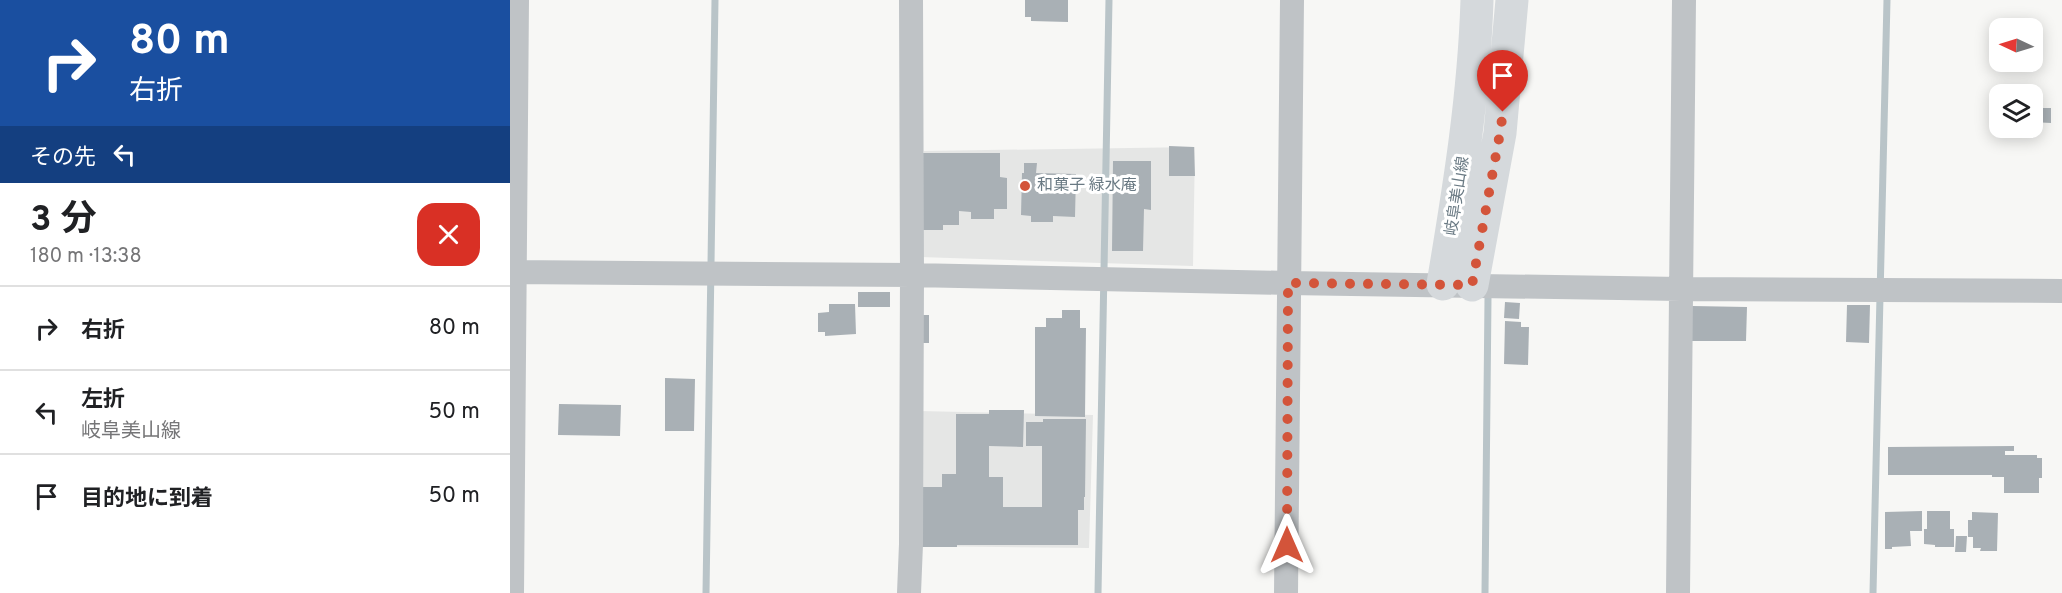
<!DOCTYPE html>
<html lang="ja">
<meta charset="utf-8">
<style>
body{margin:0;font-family:Overpass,"Noto Sans JP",sans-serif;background:#f6f6f6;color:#202124;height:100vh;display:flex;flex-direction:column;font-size:22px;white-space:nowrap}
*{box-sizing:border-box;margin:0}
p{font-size:20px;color:#757577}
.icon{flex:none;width:33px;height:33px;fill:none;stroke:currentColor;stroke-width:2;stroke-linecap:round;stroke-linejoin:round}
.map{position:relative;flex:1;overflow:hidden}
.side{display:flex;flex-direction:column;background:#fff;width:510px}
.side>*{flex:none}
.top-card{background:#1a4fa0;color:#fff;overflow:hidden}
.needle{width:39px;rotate:274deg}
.fabs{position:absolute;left:1479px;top:18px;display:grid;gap:12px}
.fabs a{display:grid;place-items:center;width:54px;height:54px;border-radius:12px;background:#fff;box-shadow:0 3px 15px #0003;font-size:30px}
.pin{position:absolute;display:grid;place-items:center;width:51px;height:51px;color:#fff;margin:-62px -26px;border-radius:50% 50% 50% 0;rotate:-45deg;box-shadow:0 0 6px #0007}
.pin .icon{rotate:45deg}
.me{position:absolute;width:66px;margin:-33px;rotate:0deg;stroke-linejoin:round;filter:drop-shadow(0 0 4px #0008)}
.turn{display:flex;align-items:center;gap:21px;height:126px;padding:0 30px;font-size:27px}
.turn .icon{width:78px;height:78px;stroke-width:2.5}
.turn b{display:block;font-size:42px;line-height:51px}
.then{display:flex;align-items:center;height:57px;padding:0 30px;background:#0003;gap:12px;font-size:22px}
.round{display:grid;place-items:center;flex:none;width:63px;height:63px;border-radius:18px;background:#f6f6f6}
.head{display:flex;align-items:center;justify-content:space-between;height:102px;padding:0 30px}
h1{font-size:36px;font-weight:700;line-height:45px}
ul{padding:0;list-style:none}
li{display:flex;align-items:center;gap:18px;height:84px;padding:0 30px;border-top:2px solid #e0e0e0}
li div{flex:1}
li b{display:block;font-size:22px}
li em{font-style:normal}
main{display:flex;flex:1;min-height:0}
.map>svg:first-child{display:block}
.built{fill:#e5e6e5}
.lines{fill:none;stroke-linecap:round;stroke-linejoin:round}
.stream{stroke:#b9c4c8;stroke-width:7}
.building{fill:#a9b0b5}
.street{stroke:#bfc3c6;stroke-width:24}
.primary{stroke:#d5d9dc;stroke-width:33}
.route{stroke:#d3543a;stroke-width:10;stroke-dasharray:0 18}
.poi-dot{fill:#d3543a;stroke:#fff;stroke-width:2}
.labels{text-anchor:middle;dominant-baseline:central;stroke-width:6;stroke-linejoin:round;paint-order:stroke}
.poi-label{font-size:16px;fill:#697983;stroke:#fff;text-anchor:start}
.street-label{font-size:16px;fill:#697983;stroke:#fff}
</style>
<main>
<section class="side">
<div class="top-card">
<div class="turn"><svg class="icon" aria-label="right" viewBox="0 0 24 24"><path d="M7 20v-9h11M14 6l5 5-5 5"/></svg><div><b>80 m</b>右折</div></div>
<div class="then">その先<svg class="icon" aria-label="left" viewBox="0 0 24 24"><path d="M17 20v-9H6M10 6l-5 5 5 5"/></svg></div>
</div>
<div class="head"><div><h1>3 分</h1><p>180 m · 13:38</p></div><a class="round" style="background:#d93025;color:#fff"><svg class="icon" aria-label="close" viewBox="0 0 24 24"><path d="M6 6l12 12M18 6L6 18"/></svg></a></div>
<ul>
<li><svg class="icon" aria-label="right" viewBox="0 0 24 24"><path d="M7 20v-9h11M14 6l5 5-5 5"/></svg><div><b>右折</b></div><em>80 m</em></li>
<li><svg class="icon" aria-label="left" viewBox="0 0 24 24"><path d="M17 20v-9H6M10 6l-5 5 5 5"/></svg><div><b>左折</b><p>岐阜美山線</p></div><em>50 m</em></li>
<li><svg class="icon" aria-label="arrive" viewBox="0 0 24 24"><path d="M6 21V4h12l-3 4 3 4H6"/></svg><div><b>目的地に到着</b></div><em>50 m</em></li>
</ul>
</section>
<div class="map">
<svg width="1552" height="593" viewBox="0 0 1552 593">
<rect width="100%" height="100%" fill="#f7f7f5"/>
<!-- built -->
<path class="built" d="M685 147 683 266 410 257 414 151Z
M409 411 583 415 579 548 410 546Z"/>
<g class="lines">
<!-- stream -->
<path class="stream" d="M196 593 205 0
M588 593 599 0
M975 593 978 298
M1363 593 1377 0"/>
</g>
<!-- building -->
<path class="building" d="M515 0H558V22L521 21V17H515Z
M1522 108H1541V123L1522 122Z
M659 146 684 147 685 176H659Z
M407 153H490V177L497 178V209H484V219H461V212L449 211V225H433V230H406Z
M603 161H641V210L634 209 633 251H602Z
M514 163H527L526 173 566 174 565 217 543 216V222H521V216L511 215 512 173H514Z
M348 292H380V307H348Z
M995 302 1010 303 1009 319 994 318Z
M319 304H345L346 334 315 336V332H308V313L319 312Z
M1337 305H1360L1359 343 1336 342Z
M1182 306 1237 307 1236 341H1182Z
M552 310H570V328H576L575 417 525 416V327H536V318H552Z
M409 315H419V343H409Z
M995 321 1011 322V327H1019L1018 365 994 364Z
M155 378 185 379 184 431H155Z
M49 404 111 405 110 436 48 435Z
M479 410H514L513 447 479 446V477H493V507H532V446H516V422H533V419H576L575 497H574V510H568V545H447V547H409V487H432V474H446V414H479Z
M1504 446V451H1495V455H1527V458H1532V478H1529V493H1494V477H1482V475H1378V447Z
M1412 511V531H1400L1401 546 1382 547V549H1375V512Z
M1417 511H1440V529H1444V547H1425V545L1414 544V529H1417Z
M1462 512 1488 513 1487 551H1470L1471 548H1463V537H1458V520H1462Z
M1446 536H1457L1456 552H1445Z"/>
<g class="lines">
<!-- street -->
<path class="street" d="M0 272 402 275 778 283 1171 289 1552 291
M2 593 7 0
M399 593 401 544 402 275 401 0
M776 593 782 0
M1168 593 1174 0"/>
<!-- primary -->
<path class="primary" d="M933 284C949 189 964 96 967 0
M962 285 990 133 1002 0"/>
</g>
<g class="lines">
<!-- route -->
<path class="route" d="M777 545 778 283 962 285 990 133 993 112"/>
</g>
<!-- markers -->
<circle class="poi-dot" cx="515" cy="186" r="6"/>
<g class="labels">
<!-- poi labels -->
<g class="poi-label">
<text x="527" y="186">和菓子 緑水庵</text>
</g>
<!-- street labels -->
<g class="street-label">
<text transform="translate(948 196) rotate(-81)">岐阜美山線</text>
</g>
</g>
</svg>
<div class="fabs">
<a><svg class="needle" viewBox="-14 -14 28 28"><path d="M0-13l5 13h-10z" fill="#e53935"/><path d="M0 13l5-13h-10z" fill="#757577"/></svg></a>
<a><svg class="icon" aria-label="layers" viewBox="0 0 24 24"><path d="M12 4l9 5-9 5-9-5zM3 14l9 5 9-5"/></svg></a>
</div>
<div class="pin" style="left:993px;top:112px;background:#d93025"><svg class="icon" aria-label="arrive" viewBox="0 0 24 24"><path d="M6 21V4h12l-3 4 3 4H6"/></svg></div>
<svg class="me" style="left:777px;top:545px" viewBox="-20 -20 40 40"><path d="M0-17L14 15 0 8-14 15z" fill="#d3543a" stroke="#fff" stroke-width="4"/></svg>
</div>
</main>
